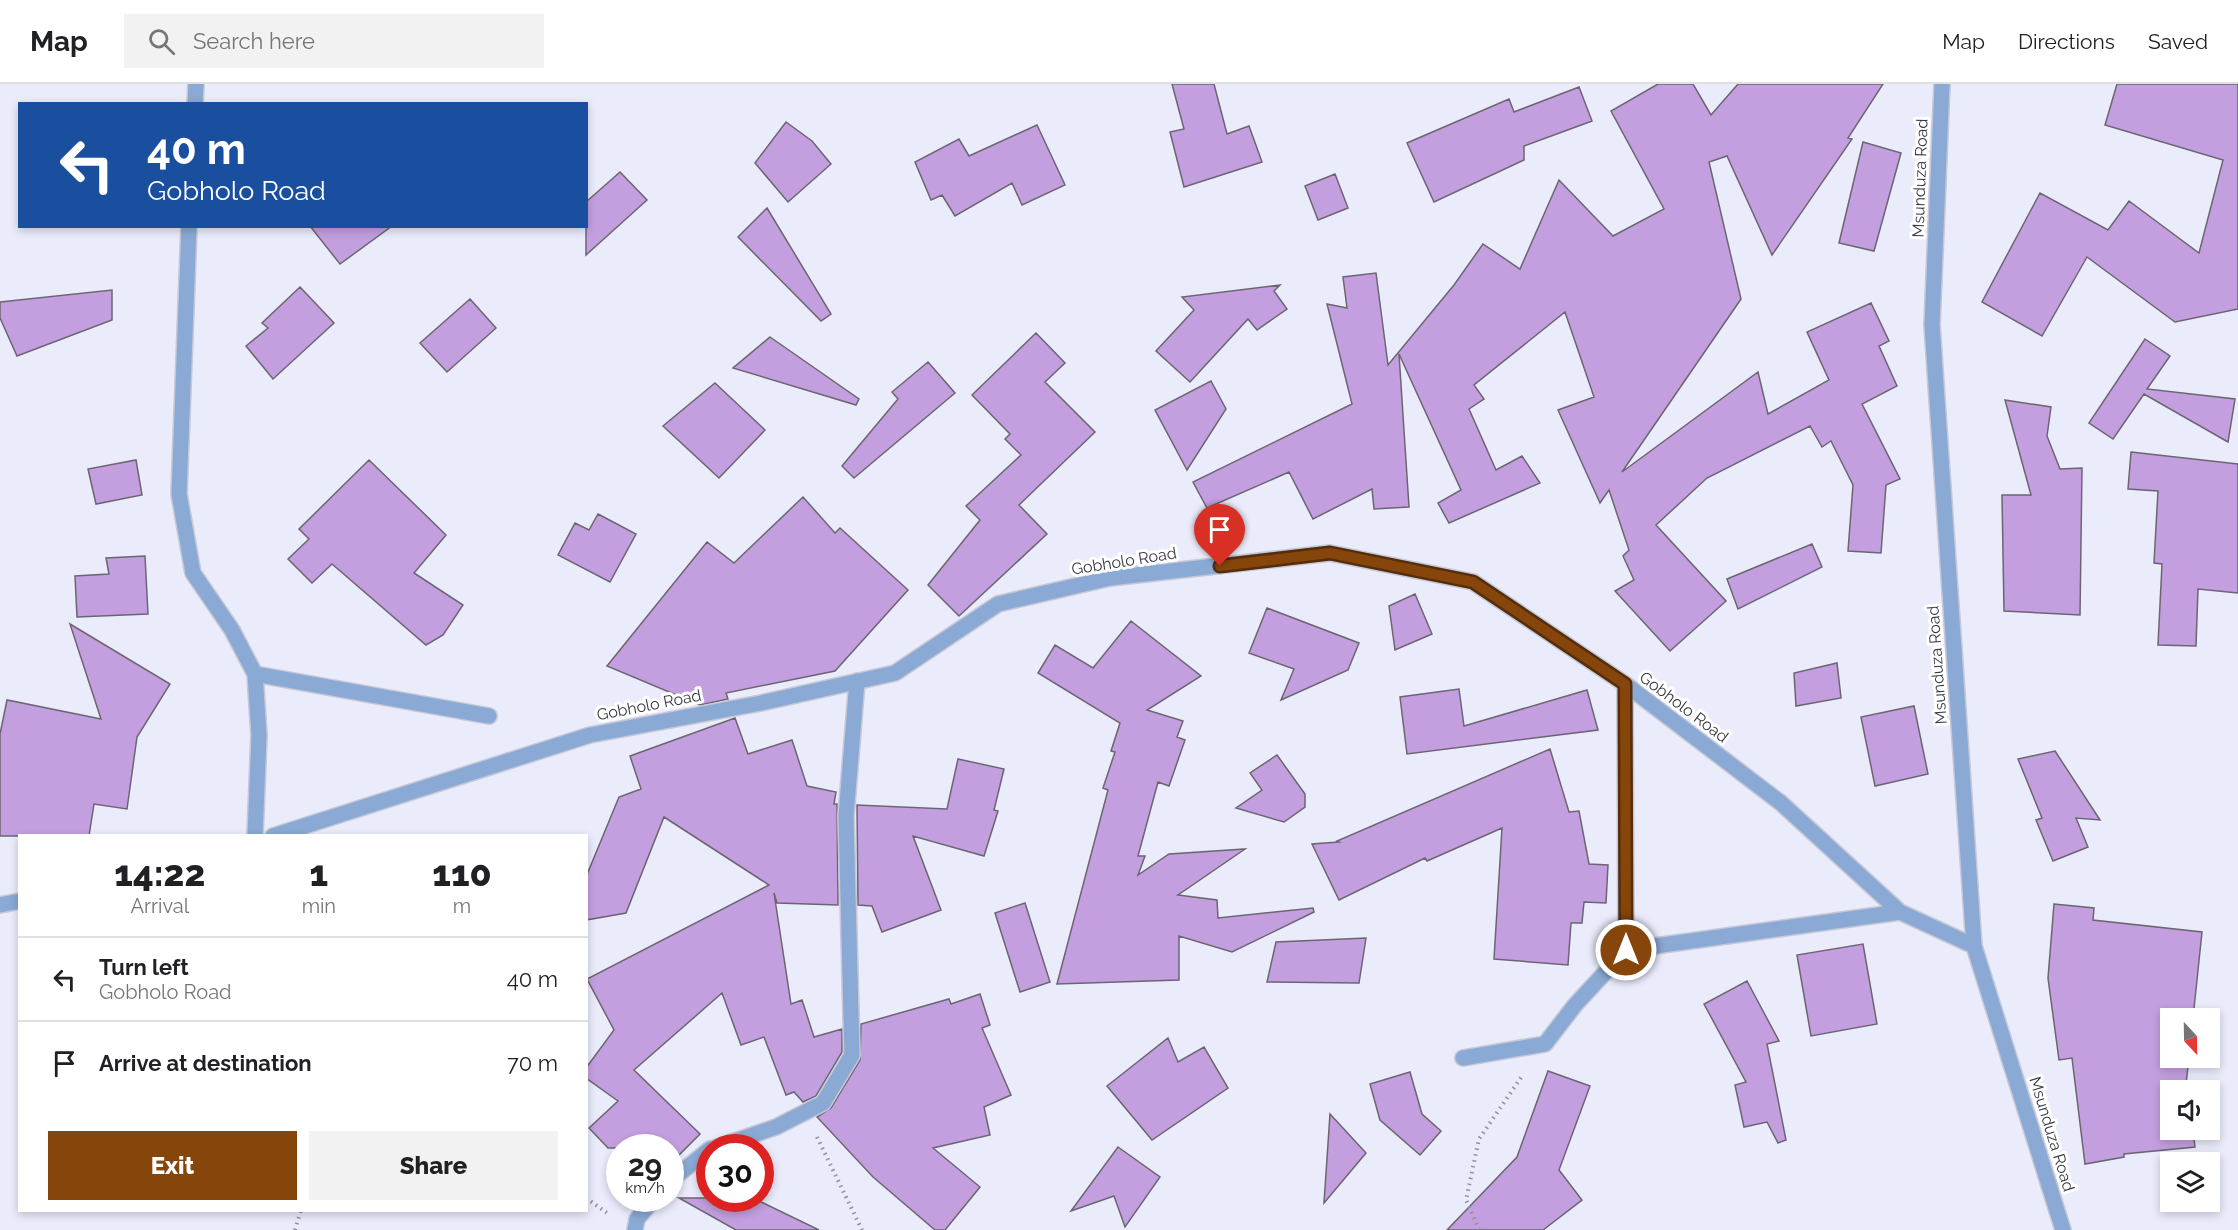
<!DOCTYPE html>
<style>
body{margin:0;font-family:Raleway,sans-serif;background:#f2f2f2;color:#202124;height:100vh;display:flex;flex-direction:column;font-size:22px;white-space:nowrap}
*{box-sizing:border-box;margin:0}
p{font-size:20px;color:#757577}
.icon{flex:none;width:33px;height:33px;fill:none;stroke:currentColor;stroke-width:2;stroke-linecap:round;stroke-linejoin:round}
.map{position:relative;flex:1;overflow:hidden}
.details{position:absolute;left:18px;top:750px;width:570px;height:378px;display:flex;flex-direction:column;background:#fff;border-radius:0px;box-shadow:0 3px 9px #0003}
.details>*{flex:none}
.banner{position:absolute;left:18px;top:18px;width:570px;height:126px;border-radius:0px;box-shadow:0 3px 9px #0003;background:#1a4fa0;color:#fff;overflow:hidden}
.needle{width:39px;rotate:158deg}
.controls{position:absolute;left:2160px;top:924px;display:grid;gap:12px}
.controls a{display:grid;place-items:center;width:60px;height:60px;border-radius:0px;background:#fff;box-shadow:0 3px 9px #0003;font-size:30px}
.speed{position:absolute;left:606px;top:1050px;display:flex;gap:12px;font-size:30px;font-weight:700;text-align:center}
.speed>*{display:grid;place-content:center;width:78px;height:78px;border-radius:50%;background:#fff;box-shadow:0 3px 9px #0003;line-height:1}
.speed small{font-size:15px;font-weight:400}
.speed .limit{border:9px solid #d22;background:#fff;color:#111}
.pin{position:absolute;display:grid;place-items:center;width:51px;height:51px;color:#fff;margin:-62px -26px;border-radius:50% 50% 50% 0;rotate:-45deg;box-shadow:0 0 6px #0007}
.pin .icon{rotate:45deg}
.me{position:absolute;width:66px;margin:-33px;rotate:0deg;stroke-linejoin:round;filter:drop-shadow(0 0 4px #0008)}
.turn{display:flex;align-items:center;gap:21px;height:126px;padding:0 30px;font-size:27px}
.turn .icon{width:78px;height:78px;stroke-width:2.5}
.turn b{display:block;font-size:42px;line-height:51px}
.eta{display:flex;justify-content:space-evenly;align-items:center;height:102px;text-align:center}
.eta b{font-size:36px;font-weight:800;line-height:42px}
.action{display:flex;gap:12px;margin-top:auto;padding:12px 30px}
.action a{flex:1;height:69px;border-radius:0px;background:#85450b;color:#fff;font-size:24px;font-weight:800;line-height:69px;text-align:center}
.action a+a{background:#f2f2f2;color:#202124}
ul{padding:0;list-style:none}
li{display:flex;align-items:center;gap:18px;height:84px;padding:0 30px;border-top:2px solid #e0e0e0}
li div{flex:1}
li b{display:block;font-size:22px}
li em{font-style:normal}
header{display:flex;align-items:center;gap:36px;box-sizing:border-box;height:84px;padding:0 30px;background:#fff;border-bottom:2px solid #e0e0e0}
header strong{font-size:28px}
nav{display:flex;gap:33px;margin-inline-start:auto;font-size:21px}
.search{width:420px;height:54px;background:#f2f2f2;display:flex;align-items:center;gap:15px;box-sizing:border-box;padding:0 21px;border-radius:0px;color:#757577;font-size:22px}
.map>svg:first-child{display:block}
.building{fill:#c39fdf;stroke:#6c6571;stroke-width:1.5}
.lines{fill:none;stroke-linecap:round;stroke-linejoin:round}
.minor-casing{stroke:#c7c8d6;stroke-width:18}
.path{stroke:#8f909b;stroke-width:4;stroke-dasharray:1.5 4.5;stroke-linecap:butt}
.minor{stroke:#8aa9d4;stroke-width:15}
.route-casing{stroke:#562d07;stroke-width:15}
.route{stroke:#85450b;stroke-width:10}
.labels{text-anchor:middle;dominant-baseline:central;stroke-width:6;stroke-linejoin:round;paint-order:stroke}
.street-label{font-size:16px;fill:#393a40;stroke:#fff}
</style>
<header>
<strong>Map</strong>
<div class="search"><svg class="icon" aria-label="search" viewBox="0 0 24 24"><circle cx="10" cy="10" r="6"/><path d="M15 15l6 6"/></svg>Search here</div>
<nav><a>Map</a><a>Directions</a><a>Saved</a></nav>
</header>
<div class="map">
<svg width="2238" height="1146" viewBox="0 0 2238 1146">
<rect width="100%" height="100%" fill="#eaebfb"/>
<!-- building -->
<path class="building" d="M1172 0H1214L1227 50 1249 42 1262 78 1184 103 1170 48 1184 45Z
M1658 0H1693L1711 31 1738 0H1883L1848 54 1852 55 1772 171 1727 72 1709 78 1741 215 1622 388 1758 288 1768 330 1829 296 1807 248 1871 219 1889 257 1879 262 1897 302 1862 320 1900 395 1886 401 1881 469 1848 467 1853 401 1831 357 1822 363 1810 342 1707 394 1656 441 1726 517 1670 567 1615 507 1634 496 1623 472 1629 466 1609 406 1600 419 1558 326 1594 313 1565 228 1474 301 1484 315 1469 325 1496 386 1522 372 1540 399 1449 439 1438 419 1461 406 1399 270 1409 423 1374 425 1372 405 1313 435 1289 388 1207 424 1193 398 1352 320 1327 220 1347 224 1343 193 1376 189 1388 281 1454 201 1483 160 1520 185 1559 96 1613 152 1664 125 1611 27Z
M2117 0H2238V225L2175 238 2087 173 2042 252 1982 218 2040 109 2108 146 2129 117 2199 169 2223 76 2105 41Z
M1579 3 1592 37 1524 62V76L1434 118 1407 59 1509 15 1514 28Z
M786 38 812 57 831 80 788 118 755 79Z
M1037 41 1065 101 1022 121 1012 99 955 132 942 111 931 116 915 78 959 55 969 72Z
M1863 58 1901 69 1874 167 1839 159Z
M620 88 647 116 586 171V118Z
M1335 90 1348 124 1318 136 1305 102Z
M767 124 831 230 821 237 738 153Z
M310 142H392L340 180Z
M1280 201 1274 207 1287 225 1257 246 1248 235 1190 298 1156 267 1194 226 1182 213Z
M300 203 334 239 273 295 246 262 268 244 262 239Z
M112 206V236L17 272 0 234V218Z
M470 215 496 244 447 288 420 259Z
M1036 249 1065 279 1045 298 1095 348 1019 421 1047 450 959 532 928 501 980 436 966 422 1021 371 1005 355 1010 350 972 311Z
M770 253 859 315 856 321 733 284Z
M2145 255 2170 272 2147 305 2235 315 2228 358 2144 310 2113 355 2089 339Z
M928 278 955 309 854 394 842 382 898 315 892 308Z
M1211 297 1226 325 1187 386 1155 326Z
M715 299 765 346 719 394 663 342Z
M2005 316 2051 323 2047 352 2060 385 2082 384 2080 531 2004 527 2002 411H2031Z
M2131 368 2238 380V509L2198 505 2196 562 2158 561 2162 480 2154 479 2158 407 2128 405Z
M136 376 142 411 96 420 88 385Z
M369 376 446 451 414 489 463 521 443 551 426 561 332 480 312 499 288 475 309 455 299 445Z
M803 413 835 449 840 444 908 506 835 587 726 609 728 615 700 621 607 582 707 458 734 479Z
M598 430 636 450 610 498 558 471 575 439 589 446Z
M1812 460 1822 483 1738 525 1727 495Z
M145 472 148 530 77 533 75 492 109 490 106 474Z
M1415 510 1432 550 1395 566 1389 522Z
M1267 524 1359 559 1348 586 1281 616 1294 585 1249 569Z
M1131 537 1201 592 1147 626 1183 637 1177 653 1185 656 1169 702 1158 698 1138 772H1145L1138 791 1169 770 1245 765 1178 811 1217 816 1218 834 1313 824 1314 828 1232 868 1179 852V896L1057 900 1108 706 1103 704 1115 668 1111 667 1120 639 1038 589 1055 561 1093 584Z
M70 540 170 600 137 653 127 725 94 720 89 752H0V650L7 616 101 635Z
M1837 579 1841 614 1796 622 1794 589Z
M1459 605 1464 642 1587 606 1598 646 1407 670 1400 613Z
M1914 622 1928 690 1875 702 1861 633Z
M735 634 748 670 792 656 807 702 836 708 834 720H837L838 821 777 819 774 809 791 920 802 916 814 953 842 945V968L816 1012 803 1018 794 1008 786 1011 764 953 741 961 722 909 634 986 700 1050 677 1073 670 1064H608L589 1044 618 1017 586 994V984L614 946 587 895 769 801 664 733 626 829 586 836V793L619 713 641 705 630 672Z
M1550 665 1569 728 1579 727 1589 780 1608 781 1606 819 1584 818 1582 839H1571L1568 881 1494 875 1502 744 1427 777 1425 774 1339 816 1312 760 1339 758 1337 757Z
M2055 667 2100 736 2076 734 2088 763 2053 777 2036 736 2042 734 2018 675Z
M1277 671 1305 710V723L1284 738 1236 724 1262 706 1250 689Z
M958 675 1004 685 994 726 998 727 984 772 913 752 941 826 882 848 872 822 858 821 857 721 947 725Z
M1025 819 1050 898 1020 908 995 829Z
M2054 820 2094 824 2093 836 2202 848 2193 934H2170V974H2189L2186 1000 2194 999 2193 1006H2170V1046H2193L2195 1063 2124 1070V1073L2085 1080 2072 974 2059 976 2048 894Z
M1366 854 1359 899 1267 898 1276 858Z
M1863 860 1877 940 1811 952 1797 871Z
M1747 897 1779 957 1767 960 1786 1056 1778 1059 1767 1038 1744 1043 1735 1001 1746 998 1704 920Z
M980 910 990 941 982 944 1011 1011 984 1023 990 1051 933 1064 980 1103 945 1146H935L873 1093 817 1033 831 1024 860 976 861 940 949 915 951 920Z
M1168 954 1178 978 1204 963 1228 1004 1152 1056 1107 1002Z
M1548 987 1590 1002 1559 1086 1582 1116 1543 1146H1447L1517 1073Z
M1410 988 1422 1030 1441 1047 1420 1071 1380 1036 1370 1000Z
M1330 1030 1366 1069 1324 1119Z
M1118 1063 1160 1093 1125 1143 1114 1112 1071 1127Z
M679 1114H753L819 1146H736Z"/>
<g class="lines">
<defs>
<path id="minor" d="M1942 0 1932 241 1974 862 2063 1146
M195 20 196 0
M189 142 179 410 193 489 232 546 255 590 259 651 255 752
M255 590 489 632
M1625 600 1626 866
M273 752 590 651 761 619 895 589 998 520 1110 494 1330 469 1473 498 1625 600 1781 719 1900 828 1974 862
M0 821 20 817
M1463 974 1545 960 1575 921 1626 866 1900 828
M715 1064 776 1043 823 1019 852 971 846 732 857 597
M670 1097 710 1065
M635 1146 637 1135 655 1114"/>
</defs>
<!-- minor casing -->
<use href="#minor" class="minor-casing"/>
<!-- path -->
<path class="path" d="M817 1053 862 1146
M586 1114 610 1131
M295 1146 301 1126
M1479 1146 1466 1116 1479 1055 1522 992"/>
<!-- minor -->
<use href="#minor" class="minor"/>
</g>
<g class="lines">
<defs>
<path id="route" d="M1220 482 1330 469 1473 498 1625 600 1626 866"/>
</defs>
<!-- route casing -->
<use href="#route" class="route-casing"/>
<!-- route -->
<use href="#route" class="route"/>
</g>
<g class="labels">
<!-- street labels -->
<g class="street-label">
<text transform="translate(1920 94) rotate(-88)">Msunduza Road</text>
<text transform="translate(1124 477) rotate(-9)">Gobholo Road</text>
<text transform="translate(1937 581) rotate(-94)">Msunduza Road</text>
<text transform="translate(649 621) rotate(-11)">Gobholo Road</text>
<text transform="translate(1684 623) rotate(37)">Gobholo Road</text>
<text transform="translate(2052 1050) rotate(73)">Msunduza Road</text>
</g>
</g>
</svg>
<div class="controls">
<a><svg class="needle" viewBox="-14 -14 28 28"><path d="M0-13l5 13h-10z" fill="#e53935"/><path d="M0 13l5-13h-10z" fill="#757577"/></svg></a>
<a><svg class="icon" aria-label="sound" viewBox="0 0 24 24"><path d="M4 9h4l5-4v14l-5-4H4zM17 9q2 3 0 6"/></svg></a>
<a><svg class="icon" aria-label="layers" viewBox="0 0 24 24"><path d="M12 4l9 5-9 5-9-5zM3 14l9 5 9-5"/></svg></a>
</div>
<div class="speed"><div>29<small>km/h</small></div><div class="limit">30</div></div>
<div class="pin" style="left:1220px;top:482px;background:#d93025"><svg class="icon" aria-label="arrive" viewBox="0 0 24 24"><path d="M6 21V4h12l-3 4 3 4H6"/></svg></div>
<svg class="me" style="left:1626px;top:866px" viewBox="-20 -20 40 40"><circle r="17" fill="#85450b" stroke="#fff" stroke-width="3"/><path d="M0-11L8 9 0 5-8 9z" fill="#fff"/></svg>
<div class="banner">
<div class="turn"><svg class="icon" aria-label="left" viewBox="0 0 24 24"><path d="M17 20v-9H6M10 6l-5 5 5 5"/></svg><div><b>40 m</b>Gobholo Road</div></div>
</div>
<section class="details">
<div class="eta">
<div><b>14:22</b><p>Arrival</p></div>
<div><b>1</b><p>min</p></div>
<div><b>110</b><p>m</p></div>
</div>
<ul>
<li><svg class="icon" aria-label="left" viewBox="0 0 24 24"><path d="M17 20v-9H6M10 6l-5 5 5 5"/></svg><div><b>Turn left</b><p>Gobholo Road</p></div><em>40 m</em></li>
<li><svg class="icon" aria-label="arrive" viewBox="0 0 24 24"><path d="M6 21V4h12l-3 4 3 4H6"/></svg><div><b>Arrive at destination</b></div><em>70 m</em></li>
</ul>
<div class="action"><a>Exit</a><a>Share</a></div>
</section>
</div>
